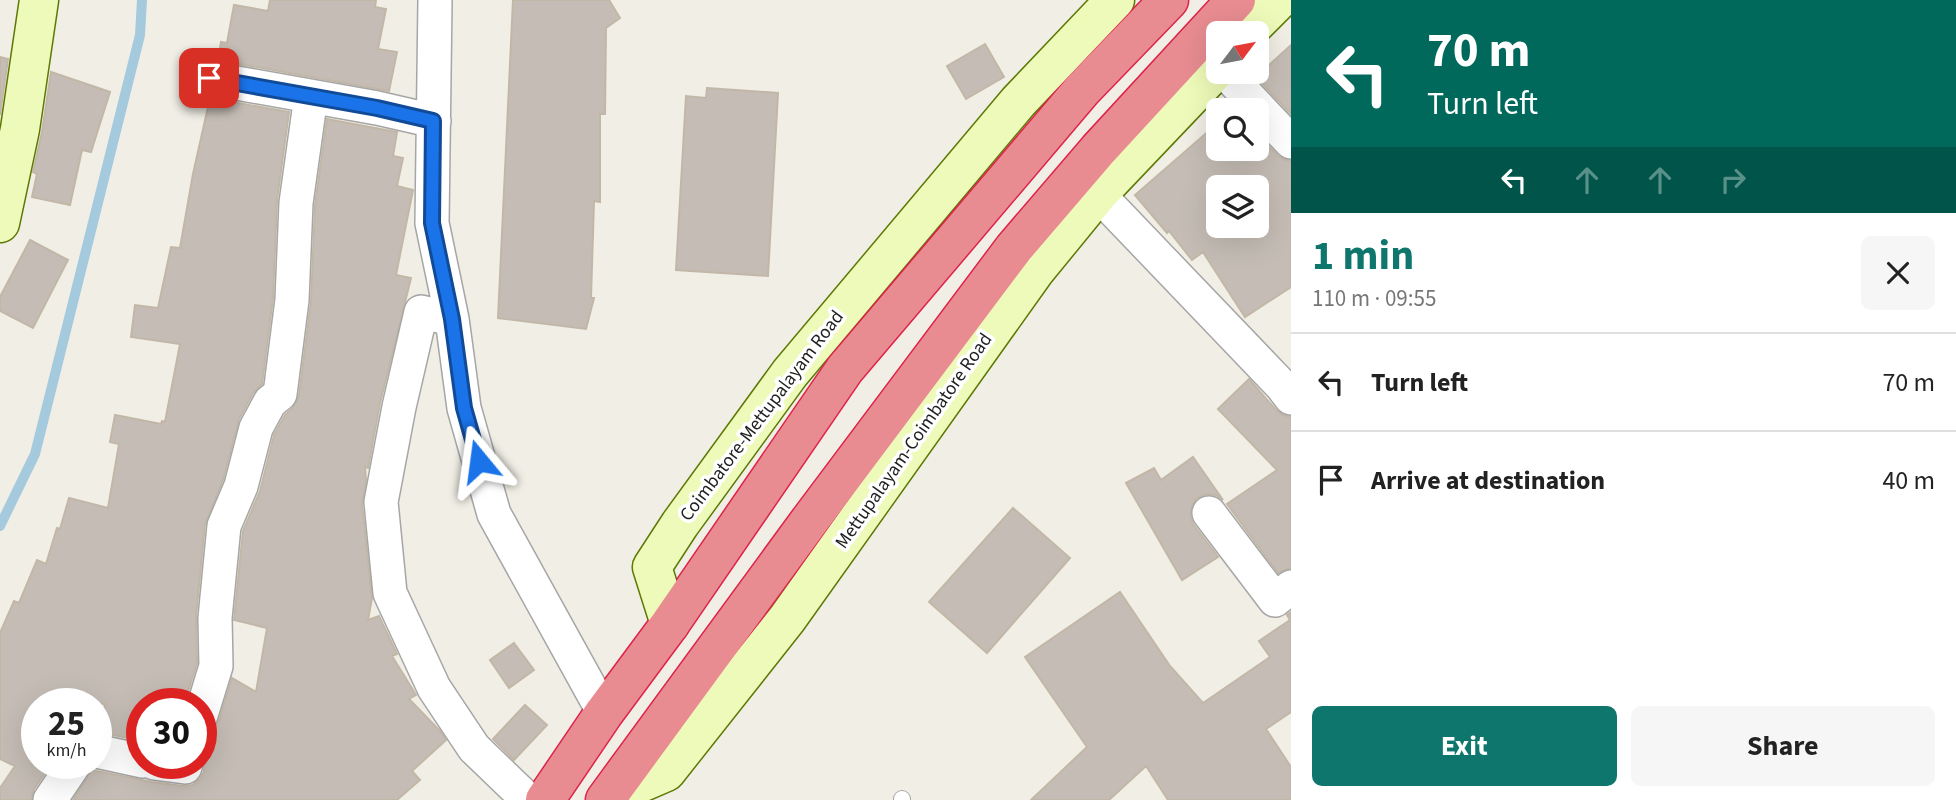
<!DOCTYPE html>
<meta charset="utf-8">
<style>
body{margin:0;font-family:"Source Sans 3",sans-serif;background:#f6f6f6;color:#222;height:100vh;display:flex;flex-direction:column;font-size:26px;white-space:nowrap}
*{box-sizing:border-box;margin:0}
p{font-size:23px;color:#767676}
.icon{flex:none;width:38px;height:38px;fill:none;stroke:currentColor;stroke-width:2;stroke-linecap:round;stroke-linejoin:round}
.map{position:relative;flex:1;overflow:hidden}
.drawer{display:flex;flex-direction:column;background:#fff;width:665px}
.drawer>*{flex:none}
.top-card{background:#00695c;color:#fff;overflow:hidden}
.needle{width:46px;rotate:58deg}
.buttons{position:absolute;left:1206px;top:21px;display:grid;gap:14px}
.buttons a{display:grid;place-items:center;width:63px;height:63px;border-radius:10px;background:#fff;box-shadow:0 7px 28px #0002;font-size:35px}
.speed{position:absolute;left:21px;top:688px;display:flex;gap:14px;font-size:35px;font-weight:700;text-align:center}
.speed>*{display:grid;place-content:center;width:91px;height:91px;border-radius:50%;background:#fff;box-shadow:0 7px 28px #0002;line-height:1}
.speed small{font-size:18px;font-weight:400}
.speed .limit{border:10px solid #d22;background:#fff;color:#111}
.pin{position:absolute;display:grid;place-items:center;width:60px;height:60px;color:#fff;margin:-30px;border-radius:14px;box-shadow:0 4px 10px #0006}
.me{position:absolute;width:77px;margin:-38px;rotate:344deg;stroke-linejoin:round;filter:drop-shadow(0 0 5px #0008)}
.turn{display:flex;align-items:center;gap:24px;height:147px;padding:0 21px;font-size:32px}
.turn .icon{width:91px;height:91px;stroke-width:2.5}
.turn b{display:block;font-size:49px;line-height:60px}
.lanes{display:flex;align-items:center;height:66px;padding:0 21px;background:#0003;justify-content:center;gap:35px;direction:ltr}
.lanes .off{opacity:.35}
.round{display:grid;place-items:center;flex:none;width:74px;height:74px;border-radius:10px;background:#f6f6f6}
.headline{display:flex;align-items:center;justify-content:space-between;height:119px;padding:0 21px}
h1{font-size:42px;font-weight:700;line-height:52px;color:#0f766e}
.action{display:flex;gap:14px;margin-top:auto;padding:14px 21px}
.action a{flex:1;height:80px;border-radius:10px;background:#0f766e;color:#fff;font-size:28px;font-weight:700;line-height:80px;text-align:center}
.action a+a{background:#f6f6f6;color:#222}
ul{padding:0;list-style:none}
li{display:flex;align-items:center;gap:21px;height:98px;padding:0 21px;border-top:2px solid #e0e0e0}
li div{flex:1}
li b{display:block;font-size:26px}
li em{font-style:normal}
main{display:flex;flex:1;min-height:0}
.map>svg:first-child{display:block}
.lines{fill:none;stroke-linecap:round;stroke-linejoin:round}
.stream{stroke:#a5cade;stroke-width:10}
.building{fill:#c5bdb5;stroke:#c2b7a7;stroke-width:2;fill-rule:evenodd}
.lane-casing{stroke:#a6a6a6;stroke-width:18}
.street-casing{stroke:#a6a6a6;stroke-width:36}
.secondary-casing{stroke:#5c7904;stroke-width:41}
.highway-casing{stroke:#dd234a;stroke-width:41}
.lane{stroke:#fff;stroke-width:16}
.street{stroke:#fff;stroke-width:33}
.secondary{stroke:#eefab9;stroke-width:38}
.highway{stroke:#e88c91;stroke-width:38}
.route-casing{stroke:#114b97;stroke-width:18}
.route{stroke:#1a73e8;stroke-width:12}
.labels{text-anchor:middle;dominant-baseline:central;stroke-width:7;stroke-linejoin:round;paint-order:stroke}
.street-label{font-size:19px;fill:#1f1f1f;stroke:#fff}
</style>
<main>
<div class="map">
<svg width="1291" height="800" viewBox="0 0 1291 800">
<rect width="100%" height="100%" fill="#f0eee5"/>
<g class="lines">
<!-- stream -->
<path class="stream" d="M0 526 35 454 140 35 142 0"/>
</g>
<!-- building -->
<path class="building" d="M270 0H376L375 7 386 9 378 49 397 52 389 91 218 60 221 42 227 43 234 5 268 11Z
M513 0H609L620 18 606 28 605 114H600V202L594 201 591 298H594L586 329 498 318Z
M985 44 1004 77 966 99 947 66Z
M1291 45V114L1256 77Z
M0 57 8 59 0 115Z
M51 72 110 92 91 152 82 150 70 205 32 197 37 174 33 172 42 132Z
M707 88 778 93 768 276 676 270 686 96 706 98Z
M210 98 289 112 277 200 273 298 262 384 253 393 239 419 223 480 205 524 196 616 197 663 184 704H142V741L99 732 105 704H37V763H52L34 789 31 800H0V788L15 766 0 759V633L14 601 19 603 37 560 46 564 57 528 60 529 69 498 108 508 119 444 110 442 115 415 161 424 162 421 165 422 180 344 131 337 135 305 158 308 171 247 180 248 193 174Z
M327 119 397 132 393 156 403 158 397 186 413 190 396 275 411 278 380 403 368 468 365 467 366 480 362 504 372 598 368 620 379 616 397 654 392 656 416 695 409 699 440 731 446 740 412 771 420 780 397 800H73L92 770 152 782 183 786 192 785 200 779 204 772 205 758 201 752V745L206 733 215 729 219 721 232 678 256 692 267 628 234 620 243 531 260 491 274 435 285 415 293 408 299 396 311 302 315 205Z
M1218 123V149H1256V133L1278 156 1285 160 1291 161V287L1245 317 1203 252 1192 260 1169 231 1167 233 1135 195ZM1218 187H1256V226H1218Z
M30 240 68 260 33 328 0 311V297Z
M1249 379 1276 410 1283 415 1291 417V568L1278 573 1227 504 1277 470 1218 409Z
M1193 457 1223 500 1216 495 1206 494 1197 498 1192 505 1190 515 1193 524 1218 557 1182 580 1126 483 1154 468 1161 480Z
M1013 508 1070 558 987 653 929 602Z
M1120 592 1170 666 1203 703 1270 657 1259 641 1290 620 1287 615 1291 612V712L1266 729 1291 767V800H1168L1146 766 1109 800H1031L1087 747 1025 657Z
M514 643 534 670 509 688 490 660Z
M525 705 547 725 514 760 493 739Z"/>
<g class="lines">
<defs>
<path id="lane" d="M902 800V799"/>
<path id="street" d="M435 0 432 223 452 319 464 408 494 514 604 713
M1225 72 1291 142
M209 78 377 108 434 121
M1098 194 1281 385 1291 398
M452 319 421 312 399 407 381 502 390 593 434 688 474 748 528 800
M1209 513 1275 600 1291 587
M201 715 216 666 215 618 224 526 241 486 256 428 270 402 280 394 292 300 296 203 311 96
M96 751 142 761
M154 763 185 767 186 763
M50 800 75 763"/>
<path id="secondary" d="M1246 33 1279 0
M0 223 20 129 39 0
M670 624 652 567 680 524 790 373 1018 102 1115 0
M608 797 666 772 787 619 1035 271 1098 194 1218 68"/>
<path id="highway" d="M545 800 604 713 670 624 845 369 1083 89 1169 0
M605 800 810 520 1014 248 1098 150 1236 0"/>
</defs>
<!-- lane casing -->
<use href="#lane" class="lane-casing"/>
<!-- street casing -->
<use href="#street" class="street-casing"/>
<!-- secondary casing -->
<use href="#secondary" class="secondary-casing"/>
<!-- highway casing -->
<use href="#highway" class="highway-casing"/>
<!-- lane -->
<use href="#lane" class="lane"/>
<!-- street -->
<use href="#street" class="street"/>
<!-- secondary -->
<use href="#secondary" class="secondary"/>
<!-- highway -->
<use href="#highway" class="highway"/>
</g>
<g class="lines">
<defs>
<path id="route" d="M209 78 377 108 433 121 432 223 452 319 464 408 479 461"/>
</defs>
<!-- route casing -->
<use href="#route" class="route-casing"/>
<!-- route -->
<use href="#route" class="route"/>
</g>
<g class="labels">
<!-- street labels -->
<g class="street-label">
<text transform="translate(762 416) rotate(-53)">Coimbatore-Mettupalayam Road</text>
<text transform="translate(914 441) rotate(-55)">Mettupalayam-Coimbatore Road</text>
</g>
</g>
</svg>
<div class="buttons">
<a><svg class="needle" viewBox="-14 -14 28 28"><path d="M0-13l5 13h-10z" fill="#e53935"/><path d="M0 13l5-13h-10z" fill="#767676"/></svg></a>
<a><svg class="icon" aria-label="search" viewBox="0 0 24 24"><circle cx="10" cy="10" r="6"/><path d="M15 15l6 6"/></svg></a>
<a><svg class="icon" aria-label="layers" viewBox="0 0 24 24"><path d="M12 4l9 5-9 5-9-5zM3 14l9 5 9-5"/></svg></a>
</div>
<div class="speed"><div>25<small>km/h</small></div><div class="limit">30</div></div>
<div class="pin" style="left:209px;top:78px;background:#d93025"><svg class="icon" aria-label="arrive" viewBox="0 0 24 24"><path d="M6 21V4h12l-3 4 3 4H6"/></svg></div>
<svg class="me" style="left:479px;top:461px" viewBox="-20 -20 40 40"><path d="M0-17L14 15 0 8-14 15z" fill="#1a73e8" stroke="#fff" stroke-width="4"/></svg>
</div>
<section class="drawer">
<div class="top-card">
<div class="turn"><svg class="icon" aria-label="left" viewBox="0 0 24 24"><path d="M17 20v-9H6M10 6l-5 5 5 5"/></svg><div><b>70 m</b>Turn left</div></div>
<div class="lanes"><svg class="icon" aria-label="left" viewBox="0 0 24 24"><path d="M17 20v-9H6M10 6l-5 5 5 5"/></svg><svg class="icon off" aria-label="ahead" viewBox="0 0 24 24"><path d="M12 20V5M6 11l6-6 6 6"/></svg><svg class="icon off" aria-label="ahead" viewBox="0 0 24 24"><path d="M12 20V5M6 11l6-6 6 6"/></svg><svg class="icon off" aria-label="right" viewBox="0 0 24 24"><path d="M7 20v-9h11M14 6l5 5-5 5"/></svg></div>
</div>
<div class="headline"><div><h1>1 min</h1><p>110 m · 09:55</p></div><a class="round"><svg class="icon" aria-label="close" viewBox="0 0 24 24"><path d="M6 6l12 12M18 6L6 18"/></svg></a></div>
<ul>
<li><svg class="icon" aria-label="left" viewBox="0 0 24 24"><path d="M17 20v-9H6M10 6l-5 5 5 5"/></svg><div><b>Turn left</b></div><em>70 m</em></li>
<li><svg class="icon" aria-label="arrive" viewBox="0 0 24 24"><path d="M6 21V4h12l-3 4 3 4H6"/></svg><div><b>Arrive at destination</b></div><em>40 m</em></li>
</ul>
<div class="action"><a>Exit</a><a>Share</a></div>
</section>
</main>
